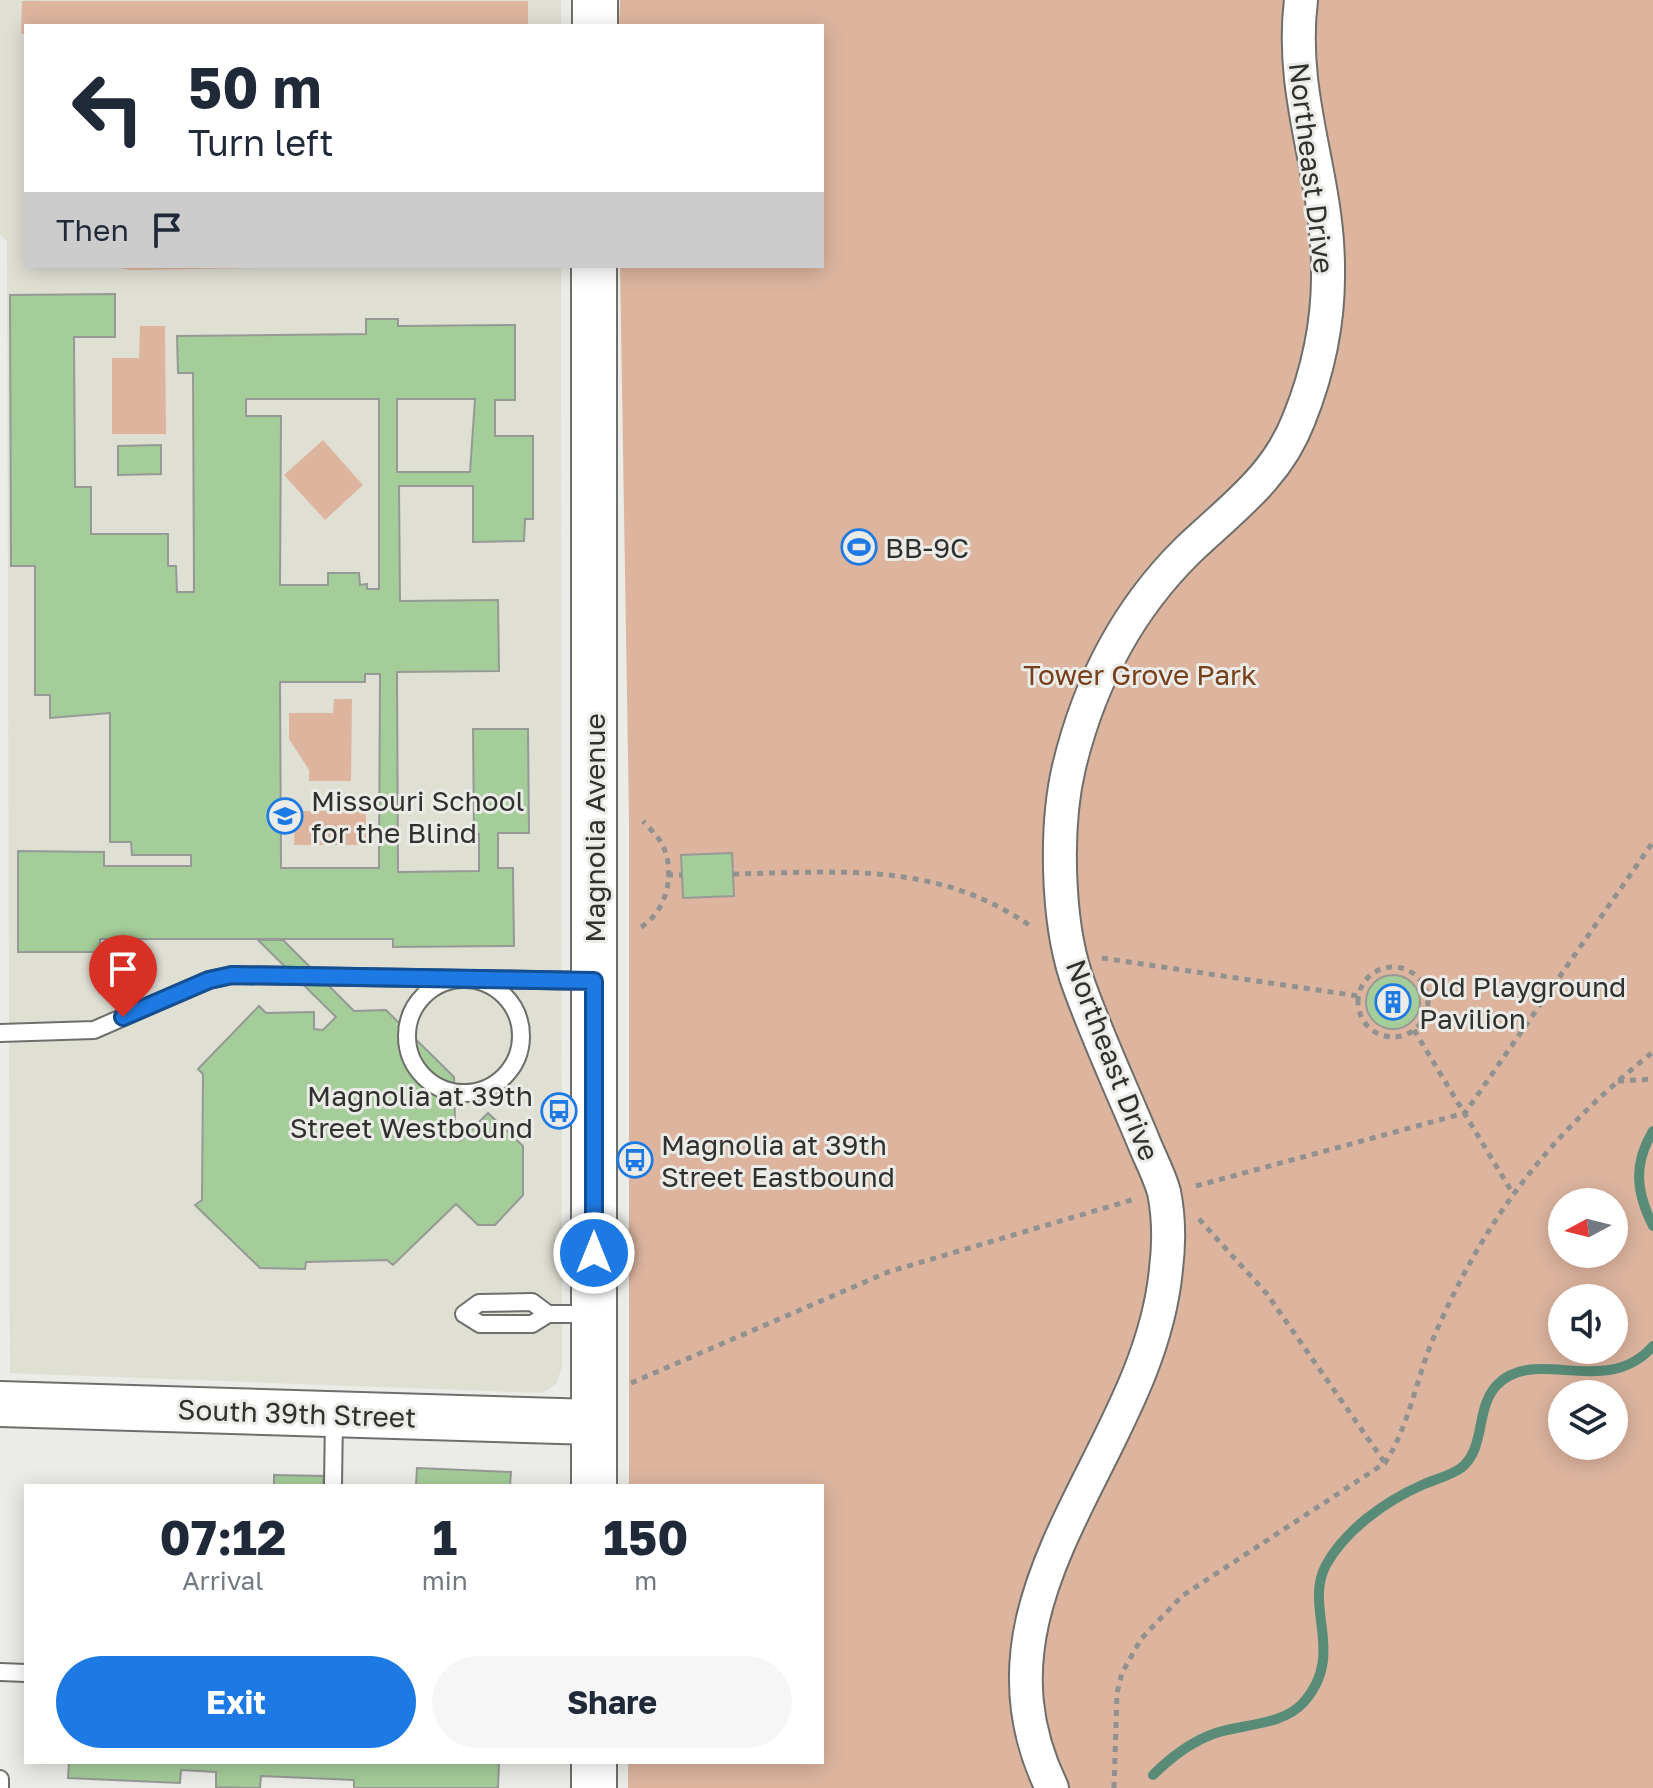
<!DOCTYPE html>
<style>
body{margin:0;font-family:"Golos Text",sans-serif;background:#f6f6f7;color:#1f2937;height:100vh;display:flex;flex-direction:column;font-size:30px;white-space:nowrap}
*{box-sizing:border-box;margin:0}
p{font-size:26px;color:#747a83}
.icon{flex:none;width:44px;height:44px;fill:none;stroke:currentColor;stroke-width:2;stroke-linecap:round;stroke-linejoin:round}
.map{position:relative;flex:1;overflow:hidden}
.details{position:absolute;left:24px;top:1484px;width:800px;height:280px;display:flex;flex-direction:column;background:#fff;border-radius:0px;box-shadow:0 4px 20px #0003}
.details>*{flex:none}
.top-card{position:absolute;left:24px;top:24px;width:800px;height:244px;border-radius:0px;box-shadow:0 4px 20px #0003;background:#fff;color:#1f2937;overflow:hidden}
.needle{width:52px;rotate:263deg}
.fabs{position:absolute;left:1548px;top:1188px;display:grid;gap:16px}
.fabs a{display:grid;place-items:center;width:80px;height:80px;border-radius:50%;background:#fff;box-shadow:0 4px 20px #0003;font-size:40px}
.pin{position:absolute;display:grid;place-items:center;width:68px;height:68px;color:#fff;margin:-82px -34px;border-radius:50% 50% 50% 0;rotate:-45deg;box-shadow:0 0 8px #0007}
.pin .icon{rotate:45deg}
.me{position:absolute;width:88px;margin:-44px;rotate:0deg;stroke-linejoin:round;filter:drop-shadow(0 0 6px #0008)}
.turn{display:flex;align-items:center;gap:28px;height:168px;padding:0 32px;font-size:36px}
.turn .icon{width:104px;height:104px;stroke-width:2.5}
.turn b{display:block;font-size:56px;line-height:68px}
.then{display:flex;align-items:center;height:76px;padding:0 32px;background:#0003;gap:16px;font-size:30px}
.eta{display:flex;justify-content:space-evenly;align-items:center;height:136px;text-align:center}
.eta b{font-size:48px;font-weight:700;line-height:56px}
.primary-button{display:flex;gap:16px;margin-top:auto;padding:16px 32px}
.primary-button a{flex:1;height:92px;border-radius:48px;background:#1d79e3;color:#fff;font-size:32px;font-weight:700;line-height:92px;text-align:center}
.primary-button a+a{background:#f6f6f7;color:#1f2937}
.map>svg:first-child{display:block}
.built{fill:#dfdfd4}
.green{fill:#ddb59f;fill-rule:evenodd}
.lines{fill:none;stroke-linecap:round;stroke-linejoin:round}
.stream{stroke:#598c78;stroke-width:10}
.building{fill:#a4cd99;stroke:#969995;stroke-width:2;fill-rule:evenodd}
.lane-casing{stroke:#6e6e6b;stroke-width:20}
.street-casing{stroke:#6e6e6b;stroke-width:36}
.secondary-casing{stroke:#6e6e6b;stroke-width:48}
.path{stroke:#91918f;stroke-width:5;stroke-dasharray:6 6;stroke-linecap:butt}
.lane{stroke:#fff;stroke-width:16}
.street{stroke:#fff;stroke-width:32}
.secondary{stroke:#fff;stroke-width:44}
.route-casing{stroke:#134f94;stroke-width:20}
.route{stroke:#1d79e3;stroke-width:14}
.labels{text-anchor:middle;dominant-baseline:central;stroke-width:6;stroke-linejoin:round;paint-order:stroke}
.street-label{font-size:28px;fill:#30302f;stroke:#ebebe7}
.poi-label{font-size:28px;fill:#30302f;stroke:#ebebe7;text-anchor:start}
.park-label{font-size:28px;fill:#77401b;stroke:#ebebe7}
</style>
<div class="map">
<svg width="1653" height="1788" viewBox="0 0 1653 1788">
<rect width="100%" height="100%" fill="#ebebe7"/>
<!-- built -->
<path class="built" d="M0 0H561V26H26V266H561L562 1367 556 1384 542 1393 10 1373 7 241 0 234Z"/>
<!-- green -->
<path class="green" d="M620 0H1653V1788H628V1762H822V1486H629V818L620 266H822V26H619ZM1562 1202H1614V1254H1562ZM1562 1298H1614V1350H1562ZM1562 1394H1614V1446H1562Z
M22 1H528V26H26V34H21Z
M108 266H375L131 270Z
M140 326H165L166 434H112V358H139Z
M323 440 363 485 325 520 284 475Z
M334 699H352L351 781H309V770L289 739V713H333Z
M295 811H366V845H294Z"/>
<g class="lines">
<!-- stream -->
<path class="stream" d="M1653 1131C1633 1164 1636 1192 1653 1226
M1153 1775C1170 1758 1189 1743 1213 1734 1240 1724 1282 1726 1303 1703 1347 1654 1303 1608 1326 1565 1346 1529 1386 1501 1422 1485 1435 1479 1450 1476 1461 1468 1486 1448 1475 1410 1496 1386 1534 1344 1606 1400 1653 1346"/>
</g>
<!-- building -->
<path class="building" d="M115 294V337H74L75 487H91V534H168V566H176L177 592H194L193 373H178L177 336 366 334V319H398V326L515 325V400H495V436H533V519H525L524 541 473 542V486H399L400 601 498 600 499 671 397 672 398 872 479 871V834H474L473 729H528L529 833H498V868H513L514 946 393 947V939H100V952H18V851L104 852V866H191V855H132L131 842H110V713L50 718V695H35V566H11L10 295ZM246 399H379V589H367V584L360 585 359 573H328V585H280L281 416H246ZM397 399H475L470 472H397ZM365 674H380L379 868H281L280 682H365Z
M161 445V474L118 475V446Z
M732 853 734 896 683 898 681 855Z
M258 940H283L354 1011 386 1010 454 1077 455 1121 446 1127 460 1141 488 1113 523 1146V1195L495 1225H478L456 1204 393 1265 387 1260 306 1262 305 1269 260 1268 195 1205 202 1200 203 1074 198 1069 259 1006 266 1013 314 1012V1029L323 1030 336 1017Z
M1366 1002a27 27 0 1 1 54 0a27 27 0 1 1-54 0Z
M417 1468 511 1472 510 1486H416Z
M274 1475 324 1476 323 1486H274Z
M69 1762H499L498 1788H354V1780L261 1776 260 1788 216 1787V1772L181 1770 180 1783 68 1778Z"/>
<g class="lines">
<defs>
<path id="lane" d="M407 1036a57 57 0 1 1 114 0a57 57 0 1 1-114 0Z
M0 1033 94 1030 209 980 232 975 592 981
M548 1314 532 1302 479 1303 464 1314 480 1324H532L548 1314H594
M333 1486 334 1416
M0 1672 26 1673
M0 1779V1788"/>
<path id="street" d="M1052 1788C957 1594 1149 1454 1166 1269 1169 1245 1169 1217 1164 1192 1159 1174 1149 1156 1142 1138 1120 1085 1095 1032 1076 977 1057 919 1055 826 1069 767 1089 684 1128 609 1188 550 1232 508 1277 477 1299 419 1318 372 1329 319 1328 268 1328 175 1289 97 1301 0"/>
<path id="secondary" d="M595 26V0
M0 1404 594 1422
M594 1486V266
M594 1762V1788"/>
</defs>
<!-- lane casing -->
<use href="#lane" class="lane-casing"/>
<!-- street casing -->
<use href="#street" class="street-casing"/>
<!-- secondary casing -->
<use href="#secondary" class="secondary-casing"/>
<!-- path -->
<path class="path" d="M733 874C843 872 937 861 1032 927
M667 875H682
M641 927C666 912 676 874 663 846 659 837 649 828 643 821
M1102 958 1358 996
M1358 1002a35 35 0 1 1 70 0a35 35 0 1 1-70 0Z
M1414 1030 1512 1192
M1618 1081 1653 1079
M1196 1186 1465 1113 1653 842
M1199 1219 1267 1294 1385 1463
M631 1383 888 1272 1135 1199
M1114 1788 1117 1693 1122 1673 1141 1639 1182 1596 1385 1463C1409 1426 1416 1380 1433 1339 1485 1217 1550 1134 1653 1052"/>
<!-- lane -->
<use href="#lane" class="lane"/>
<!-- street -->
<use href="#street" class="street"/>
<!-- secondary -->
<use href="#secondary" class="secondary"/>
</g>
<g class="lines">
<defs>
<path id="route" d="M123 1017 209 980 232 975 594 981V1253"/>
</defs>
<!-- route casing -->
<use href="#route" class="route-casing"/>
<!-- route -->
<use href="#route" class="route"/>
</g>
<!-- icons -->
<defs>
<symbol id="stadium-ring" viewBox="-11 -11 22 22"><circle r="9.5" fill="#ebebe7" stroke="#1d79e3" stroke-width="1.5"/><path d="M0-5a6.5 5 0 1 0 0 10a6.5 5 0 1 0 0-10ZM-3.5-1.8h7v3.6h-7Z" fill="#1d79e3"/></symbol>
<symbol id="school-ring" viewBox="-11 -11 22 22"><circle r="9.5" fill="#ebebe7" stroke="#1d79e3" stroke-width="1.5"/><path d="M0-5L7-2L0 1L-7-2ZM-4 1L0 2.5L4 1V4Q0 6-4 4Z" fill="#1d79e3"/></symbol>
<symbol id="building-ring" viewBox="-11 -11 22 22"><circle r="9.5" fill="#ebebe7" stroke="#1d79e3" stroke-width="1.5"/><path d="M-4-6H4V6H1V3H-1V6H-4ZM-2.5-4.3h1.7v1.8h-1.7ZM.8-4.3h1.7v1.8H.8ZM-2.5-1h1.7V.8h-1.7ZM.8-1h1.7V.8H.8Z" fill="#1d79e3"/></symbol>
<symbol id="bus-ring" viewBox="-11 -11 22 22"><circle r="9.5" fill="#ebebe7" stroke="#1d79e3" stroke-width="1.5"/><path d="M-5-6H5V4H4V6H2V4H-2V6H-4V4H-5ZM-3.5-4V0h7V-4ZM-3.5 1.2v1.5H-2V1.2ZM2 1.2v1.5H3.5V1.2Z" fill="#1d79e3"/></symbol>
</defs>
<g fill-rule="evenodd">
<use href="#stadium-ring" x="839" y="527" width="40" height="40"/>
<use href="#school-ring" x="265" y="796" width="40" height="40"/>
<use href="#building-ring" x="1373" y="982" width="40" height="40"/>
<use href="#bus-ring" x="539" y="1091" width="40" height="40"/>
<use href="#bus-ring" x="615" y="1140" width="40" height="40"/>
</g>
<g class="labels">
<!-- street labels -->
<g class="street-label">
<text transform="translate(1312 168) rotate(83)">Northeast Drive</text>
<text transform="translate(594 828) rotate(-90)">Magnolia Avenue</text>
<text transform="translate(1113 1060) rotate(69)">Northeast Drive</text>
<text transform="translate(297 1413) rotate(2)">South 39th Street</text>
</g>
<!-- poi labels -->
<g class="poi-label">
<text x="885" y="547">BB-9C</text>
<text x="311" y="800">Missouri School<tspan x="311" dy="32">for the Blind</tspan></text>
<text x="1419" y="986">Old Playground<tspan x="1419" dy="32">Pavilion</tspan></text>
<text x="533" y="1095" text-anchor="end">Magnolia at 39th<tspan x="533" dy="32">Street Westbound</tspan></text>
<text x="661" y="1144">Magnolia at 39th<tspan x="661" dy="32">Street Eastbound</tspan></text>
</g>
<!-- park labels -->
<g class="park-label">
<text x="1140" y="674">Tower Grove Park</text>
</g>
</g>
</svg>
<div class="fabs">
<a><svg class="needle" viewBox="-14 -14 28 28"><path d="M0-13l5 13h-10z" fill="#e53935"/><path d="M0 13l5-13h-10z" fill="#747a83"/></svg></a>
<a><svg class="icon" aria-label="sound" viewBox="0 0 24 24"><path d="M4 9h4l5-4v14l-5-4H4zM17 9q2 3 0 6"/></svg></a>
<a><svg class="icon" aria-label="layers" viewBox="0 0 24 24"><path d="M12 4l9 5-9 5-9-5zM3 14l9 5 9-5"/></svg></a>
</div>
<div class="pin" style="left:123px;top:1017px;background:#d93025"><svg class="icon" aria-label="arrive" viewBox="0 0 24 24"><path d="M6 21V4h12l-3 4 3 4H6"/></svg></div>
<svg class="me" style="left:594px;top:1253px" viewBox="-20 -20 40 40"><circle r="17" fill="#1d79e3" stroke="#fff" stroke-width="3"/><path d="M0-11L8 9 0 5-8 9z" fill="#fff"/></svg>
<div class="top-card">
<div class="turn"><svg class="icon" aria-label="left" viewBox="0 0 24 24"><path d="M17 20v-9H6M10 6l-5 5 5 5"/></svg><div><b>50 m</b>Turn left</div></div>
<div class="then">Then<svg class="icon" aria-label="arrive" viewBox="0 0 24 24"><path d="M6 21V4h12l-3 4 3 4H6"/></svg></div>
</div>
<section class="details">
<div class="eta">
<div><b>07:12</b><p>Arrival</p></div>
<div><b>1</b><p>min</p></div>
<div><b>150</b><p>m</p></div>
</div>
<div class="primary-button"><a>Exit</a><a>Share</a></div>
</section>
</div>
